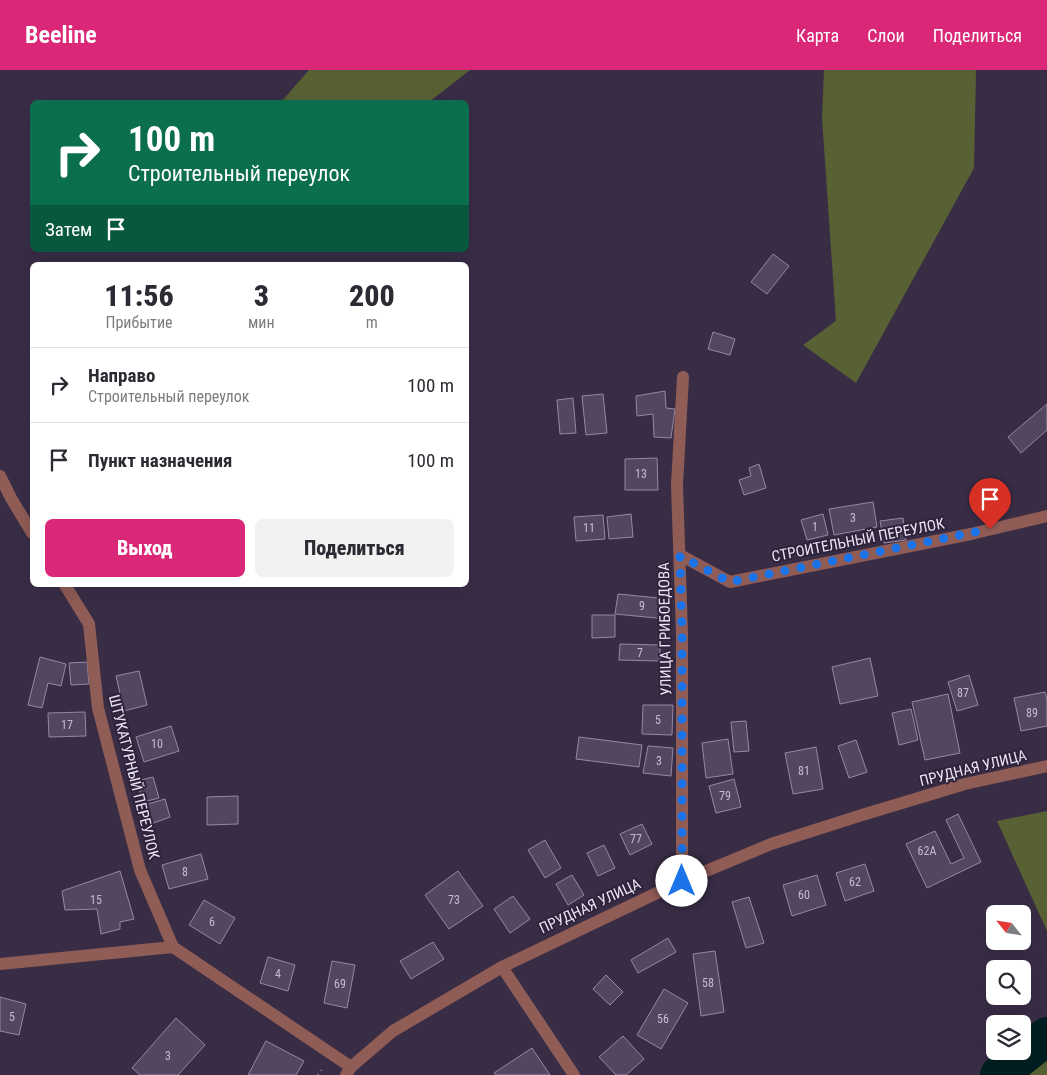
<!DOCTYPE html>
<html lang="ru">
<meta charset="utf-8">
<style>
body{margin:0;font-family:"Roboto Condensed",sans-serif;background:#f2f2f3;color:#2b2b33;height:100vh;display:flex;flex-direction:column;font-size:19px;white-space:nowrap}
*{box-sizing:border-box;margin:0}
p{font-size:16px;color:#7c7c81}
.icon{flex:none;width:28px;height:28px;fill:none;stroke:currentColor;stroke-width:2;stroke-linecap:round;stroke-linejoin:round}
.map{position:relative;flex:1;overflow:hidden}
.drawer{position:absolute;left:30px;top:192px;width:439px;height:325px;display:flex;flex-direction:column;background:#fff;border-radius:8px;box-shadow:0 5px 20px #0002}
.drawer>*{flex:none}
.banner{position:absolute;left:30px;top:30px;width:439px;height:152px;border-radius:8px;box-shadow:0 5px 20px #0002;background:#0b6e4f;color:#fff;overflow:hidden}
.needle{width:32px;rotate:300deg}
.tools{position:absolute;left:986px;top:835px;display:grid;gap:10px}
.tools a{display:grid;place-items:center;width:45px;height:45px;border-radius:8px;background:#fff;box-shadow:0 5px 20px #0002;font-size:25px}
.pin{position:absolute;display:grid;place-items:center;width:42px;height:42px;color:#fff;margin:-51px -21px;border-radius:50% 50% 50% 0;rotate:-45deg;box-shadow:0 0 5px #0007}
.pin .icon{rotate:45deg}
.me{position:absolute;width:55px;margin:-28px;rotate:0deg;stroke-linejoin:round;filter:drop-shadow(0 0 4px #0008)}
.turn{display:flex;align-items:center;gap:18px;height:105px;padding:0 15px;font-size:22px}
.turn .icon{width:65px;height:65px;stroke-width:2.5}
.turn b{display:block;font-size:35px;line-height:42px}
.then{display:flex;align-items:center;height:48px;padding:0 15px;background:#0003;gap:10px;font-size:19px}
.eta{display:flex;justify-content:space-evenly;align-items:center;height:85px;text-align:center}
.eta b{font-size:30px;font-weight:800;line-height:35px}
.button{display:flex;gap:10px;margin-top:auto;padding:10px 15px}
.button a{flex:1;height:58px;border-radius:8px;background:#db2777;color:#fff;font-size:20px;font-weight:800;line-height:58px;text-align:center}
.button a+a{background:#f2f2f3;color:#2b2b33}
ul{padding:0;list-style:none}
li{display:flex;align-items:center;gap:15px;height:75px;padding:0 15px;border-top:1px solid #e1e1e2}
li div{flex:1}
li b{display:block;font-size:19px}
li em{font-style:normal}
header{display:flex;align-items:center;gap:30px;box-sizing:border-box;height:70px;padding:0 25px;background:#db2777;color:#fff}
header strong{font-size:24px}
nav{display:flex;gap:28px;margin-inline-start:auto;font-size:18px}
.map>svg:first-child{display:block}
.green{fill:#586134}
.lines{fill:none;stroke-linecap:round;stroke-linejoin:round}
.river{stroke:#001f21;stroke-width:38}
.building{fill:#524660;stroke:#9688a6}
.path{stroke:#7a7086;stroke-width:3;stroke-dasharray:1 4;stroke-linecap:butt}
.lane{stroke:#905c56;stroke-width:12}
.street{stroke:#905c56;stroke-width:12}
.route{stroke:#1a73e8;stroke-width:9;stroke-dasharray:0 16.2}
.labels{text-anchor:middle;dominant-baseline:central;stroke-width:4;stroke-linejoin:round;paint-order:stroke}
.number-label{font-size:12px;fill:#c4bcce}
.street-label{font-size:15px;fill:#eae3f3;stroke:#2f233b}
</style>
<header>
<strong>Beeline</strong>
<nav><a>Карта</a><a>Слои</a><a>Поделиться</a></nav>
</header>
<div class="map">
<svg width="1047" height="1005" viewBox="0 0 1047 1005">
<rect width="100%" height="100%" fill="#392d46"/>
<!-- green -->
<path class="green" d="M309 0H470L429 32H281Z
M824 0H976L974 98 856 313 803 275 836 251 822 48Z
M1047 741V861L997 751Z
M1047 980V1005H1015Z"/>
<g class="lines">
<!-- river -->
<path class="river" d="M999 1005 1047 966"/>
</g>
<!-- building -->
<path class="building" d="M773 184 789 196 767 224 751 212Z
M713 262 735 269 730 285 708 279Z
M665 321 666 338 675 339 671 368 654 367 653 344 637 346 636 326Z
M603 324 607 363 586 365 582 326Z
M573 328 576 363 560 364 557 330Z
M1047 334V360L1021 383 1008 367Z
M657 388 658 420H625V389Z
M759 394 766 418 744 425 739 410 751 406 749 398Z
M873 432 877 457 834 465 829 439Z
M631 444 633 467 609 469 607 447Z
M823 444 828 465 807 470 801 450Z
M603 445 605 469 576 471 574 447Z
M903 448 906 470 884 473 880 451Z
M618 524 669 529 667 549 615 544Z
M592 545H615V567L592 568Z
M620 574 660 575V591L619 590Z
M40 587 66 594 61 616 48 613 42 638 28 635Z
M870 588 878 626 840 634 832 597Z
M87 592 89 614 71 615 69 593Z
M139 601 147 635 124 641 116 606Z
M969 605 978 635 957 641 948 612Z
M1045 622 1047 630V656L1021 661 1014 628Z
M948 624 960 683 925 690 912 632Z
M643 635H673L672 665 642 664Z
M911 639 918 670 899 675 892 643Z
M85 642 86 666 49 667 48 643Z
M746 651 749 681 734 682 731 652Z
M171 656 179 681 144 692 136 667Z
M579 667 642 675 639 697 576 689Z
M728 669 733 704 706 708 702 673Z
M856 670 867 702 849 708 838 676Z
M648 676 673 678 671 706 643 703Z
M816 677 823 719 793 724 785 683Z
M153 707 159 728 143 732 137 711Z
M734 709 741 737 716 743 709 716Z
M238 726V754L207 755V727Z
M165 729 170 747 151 754 145 735Z
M958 744 981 792 927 818 906 774 935 761 951 794 964 788 946 750Z
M642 754 652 774 630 785 620 764Z
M545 770 561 798 545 808 528 780Z
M604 775 615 798 598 806 587 783Z
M201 784 208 809 169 819 162 795Z
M865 794 874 821 845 831 836 803Z
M120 801 134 849 120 852V859L101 864 97 839 65 840 62 821Z
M458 801 483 836 449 859 425 825Z
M572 805 584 825 568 835 556 814Z
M817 805 826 835 792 846 783 815Z
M513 826 530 849 510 863 494 839Z
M749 827 764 873 746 878 732 832Z
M204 830 235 848 220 874 189 855Z
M668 868 676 882 638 903 631 890Z
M433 872 444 889 411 909 400 891Z
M715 881 724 942 701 946 693 884Z
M268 887 295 895 288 921 260 913Z
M332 891 355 895 347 938 324 933Z
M606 905 623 922 610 935 593 919Z
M664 919 688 933 661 979 637 965Z
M0 927 26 934 19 965 0 961Z
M176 948 205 975 178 1005H140L132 998Z
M623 966 644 989 626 1005H616L599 987Z
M266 971 304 991 296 1005H248Z
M532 978 550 1005H496L494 1003Z"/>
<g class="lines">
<!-- path -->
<path class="path" d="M318 1005 323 997"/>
<!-- lane -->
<path class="lane" d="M502 897 574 1005"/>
<!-- street -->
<path class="street" d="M0 406 11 428 32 463
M680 485 730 512 971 464 1047 446
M65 515 89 554 98 638 140 800 173 877
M682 811V563L677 415 683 307
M0 894 173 877 351 997
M346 1005 351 997 393 961 502 897 682 811 771 774 862 745 965 714 1047 696"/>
</g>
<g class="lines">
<!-- route -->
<path class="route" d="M682 811V563L680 486 730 512 990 459"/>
</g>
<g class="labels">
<!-- number labels -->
<g class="number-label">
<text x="641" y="404">13</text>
<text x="853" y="448">3</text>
<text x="815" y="457">1</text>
<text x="589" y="458">11</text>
<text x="642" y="536">9</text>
<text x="640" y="583">7</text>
<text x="963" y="623">87</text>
<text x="1032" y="643">89</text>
<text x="658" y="650">5</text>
<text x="67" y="655">17</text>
<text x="157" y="674">10</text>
<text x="659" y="691">3</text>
<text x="804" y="701">81</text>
<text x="725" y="726">79</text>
<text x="636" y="769">77</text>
<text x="927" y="781">62А</text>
<text x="185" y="802">8</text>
<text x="855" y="812">62</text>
<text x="804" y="825">60</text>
<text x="96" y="830">15</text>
<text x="454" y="830">73</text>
<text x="212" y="852">6</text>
<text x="278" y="904">4</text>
<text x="708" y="913">58</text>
<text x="340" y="914">69</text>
<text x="12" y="947">5</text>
<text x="663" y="949">56</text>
<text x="168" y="986">3</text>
</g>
<!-- street labels -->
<g class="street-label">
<text transform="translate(858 470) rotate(-11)">СТРОИТЕЛЬНЫЙ ПЕРЕУЛОК</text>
<text transform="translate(665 559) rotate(-91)">УЛИЦА ГРИБОЕДОВА</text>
<text transform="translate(973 698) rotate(-14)">ПРУДНАЯ УЛИЦА</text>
<text transform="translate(134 707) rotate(76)">ШТУКАТУРНЫЙ ПЕРЕУЛОК</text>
<text transform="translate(590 836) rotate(-25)">ПРУДНАЯ УЛИЦА</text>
</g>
</g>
</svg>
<div class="tools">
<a><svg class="needle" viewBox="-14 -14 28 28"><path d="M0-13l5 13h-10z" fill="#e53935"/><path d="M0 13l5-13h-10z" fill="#7c7c81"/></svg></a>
<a><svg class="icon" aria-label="search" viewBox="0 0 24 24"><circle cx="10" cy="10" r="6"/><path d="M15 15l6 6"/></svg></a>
<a><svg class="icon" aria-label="layers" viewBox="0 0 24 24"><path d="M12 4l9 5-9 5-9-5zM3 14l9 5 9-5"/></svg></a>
</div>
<div class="pin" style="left:990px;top:459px;background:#d93025"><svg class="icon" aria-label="arrive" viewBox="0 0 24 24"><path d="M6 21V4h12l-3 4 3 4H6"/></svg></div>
<svg class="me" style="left:682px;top:811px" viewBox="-20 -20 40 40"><circle r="19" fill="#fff"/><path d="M0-13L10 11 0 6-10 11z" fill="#1a73e8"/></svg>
<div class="banner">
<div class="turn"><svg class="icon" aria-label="right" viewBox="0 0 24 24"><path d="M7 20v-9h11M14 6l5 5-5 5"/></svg><div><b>100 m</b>Строительный переулок</div></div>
<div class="then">Затем<svg class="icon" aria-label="arrive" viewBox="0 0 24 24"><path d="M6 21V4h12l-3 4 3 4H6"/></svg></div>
</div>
<section class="drawer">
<div class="eta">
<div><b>11:56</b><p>Прибытие</p></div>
<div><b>3</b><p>мин</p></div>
<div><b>200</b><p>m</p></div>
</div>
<ul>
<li><svg class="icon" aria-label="right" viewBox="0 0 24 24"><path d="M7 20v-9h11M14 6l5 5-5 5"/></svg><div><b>Направо</b><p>Строительный переулок</p></div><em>100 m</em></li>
<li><svg class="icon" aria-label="arrive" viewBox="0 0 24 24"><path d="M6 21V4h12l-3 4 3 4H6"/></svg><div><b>Пункт назначения</b></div><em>100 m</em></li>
</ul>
<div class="button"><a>Выход</a><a>Поделиться</a></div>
</section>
</div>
